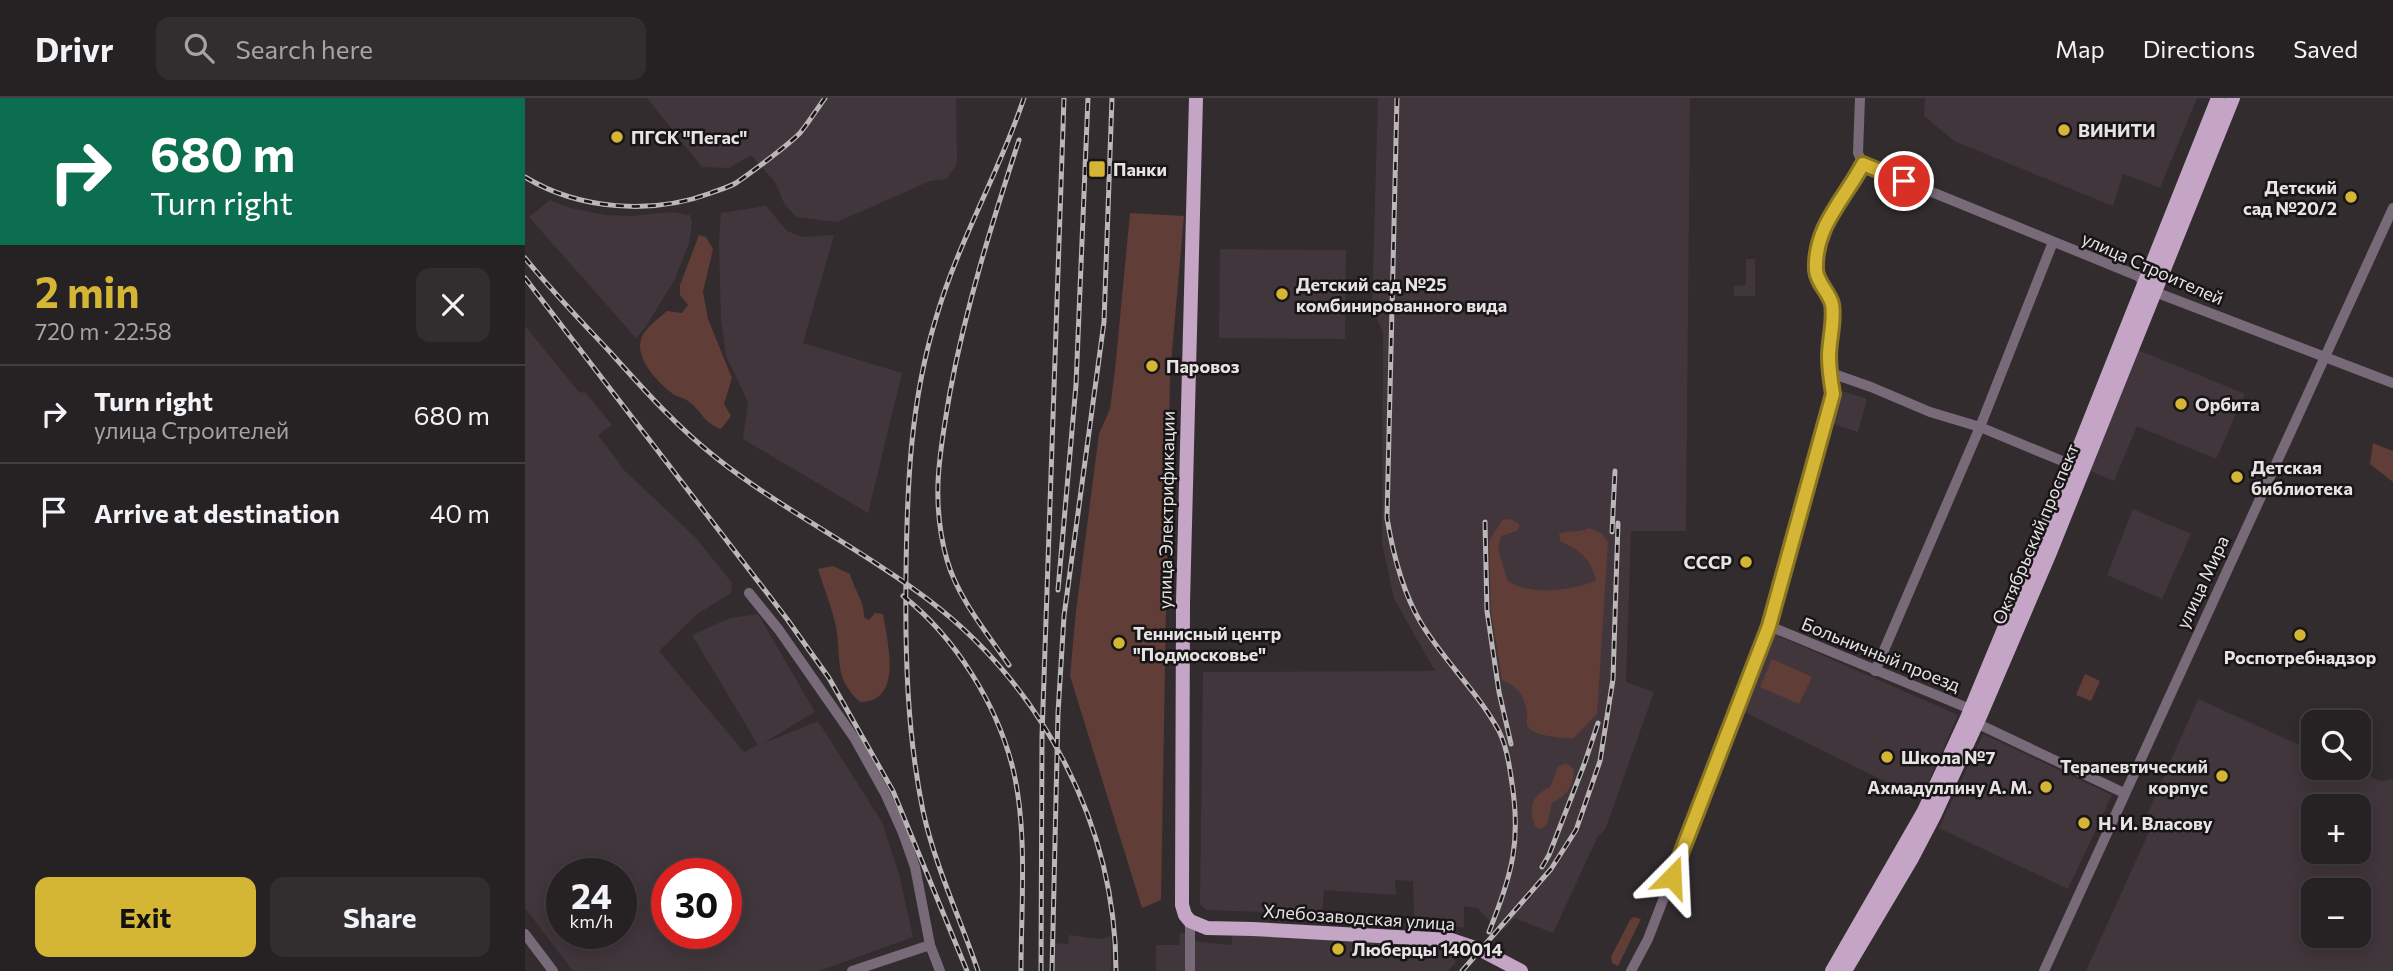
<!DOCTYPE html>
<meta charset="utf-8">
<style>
body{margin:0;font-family:Commissioner,sans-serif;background:#322e30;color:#f1f3f6;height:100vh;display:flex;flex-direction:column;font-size:26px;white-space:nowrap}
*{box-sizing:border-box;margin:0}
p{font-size:23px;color:#a4a3a6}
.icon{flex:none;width:38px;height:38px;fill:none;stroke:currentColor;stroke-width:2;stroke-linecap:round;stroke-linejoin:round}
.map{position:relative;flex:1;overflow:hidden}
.drawer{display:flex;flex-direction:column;background:#262123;width:525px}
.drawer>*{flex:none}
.guide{background:#0b6e4f;color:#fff;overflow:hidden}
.controls{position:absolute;left:1776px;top:612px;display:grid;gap:14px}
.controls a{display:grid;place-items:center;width:70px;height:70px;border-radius:14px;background:#262123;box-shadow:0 4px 18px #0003,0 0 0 2px #423e41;font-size:35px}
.speed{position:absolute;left:21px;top:760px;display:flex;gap:14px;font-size:35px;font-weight:700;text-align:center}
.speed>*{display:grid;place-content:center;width:91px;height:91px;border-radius:50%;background:#262123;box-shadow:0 4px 18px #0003,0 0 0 2px #423e41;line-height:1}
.speed small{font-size:18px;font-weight:400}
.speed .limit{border:10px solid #d22;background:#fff;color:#111}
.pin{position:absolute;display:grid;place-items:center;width:60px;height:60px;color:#fff;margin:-30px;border:4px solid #fff;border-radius:50%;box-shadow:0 2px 7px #0007}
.me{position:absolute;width:77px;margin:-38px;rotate:21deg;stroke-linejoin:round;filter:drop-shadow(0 0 5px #0008)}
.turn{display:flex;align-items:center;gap:24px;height:147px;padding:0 35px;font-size:32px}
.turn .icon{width:91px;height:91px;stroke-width:2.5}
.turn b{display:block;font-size:49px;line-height:60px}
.round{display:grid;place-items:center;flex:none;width:74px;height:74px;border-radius:14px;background:#322e30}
.headline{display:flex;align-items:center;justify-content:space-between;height:119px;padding:0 35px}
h1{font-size:42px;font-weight:700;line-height:52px;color:#d5b534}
.primary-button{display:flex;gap:14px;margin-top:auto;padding:14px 35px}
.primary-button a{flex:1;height:80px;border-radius:14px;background:#d5b534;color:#111;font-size:28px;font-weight:700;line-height:80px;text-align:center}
.primary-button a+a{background:#322e30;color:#f1f3f6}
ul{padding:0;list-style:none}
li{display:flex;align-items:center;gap:21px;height:98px;padding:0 35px;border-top:2px solid #423e41}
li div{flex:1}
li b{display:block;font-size:26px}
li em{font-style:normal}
header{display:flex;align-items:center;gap:42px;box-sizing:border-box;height:98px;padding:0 35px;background:#262123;border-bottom:2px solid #423e41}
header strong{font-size:33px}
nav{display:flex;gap:38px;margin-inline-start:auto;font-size:24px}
.search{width:490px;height:63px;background:#322e30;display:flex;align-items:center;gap:18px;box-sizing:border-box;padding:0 24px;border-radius:14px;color:#a4a3a6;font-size:26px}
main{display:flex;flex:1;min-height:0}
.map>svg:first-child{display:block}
.built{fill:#41363b;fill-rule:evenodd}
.green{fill:#613d37}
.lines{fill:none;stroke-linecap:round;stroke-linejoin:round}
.minor{stroke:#796a79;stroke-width:10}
.major{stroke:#c4a5c5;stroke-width:14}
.rail-casing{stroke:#bbb6b8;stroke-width:5}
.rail{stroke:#181517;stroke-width:2.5;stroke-dasharray:8;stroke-linecap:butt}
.route-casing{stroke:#8a7622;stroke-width:18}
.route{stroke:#d5b534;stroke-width:12}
.poi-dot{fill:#d5b534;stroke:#181517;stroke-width:2.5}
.labels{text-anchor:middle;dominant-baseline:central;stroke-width:5;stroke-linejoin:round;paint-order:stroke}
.poi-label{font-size:18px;font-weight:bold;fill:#e7e3e5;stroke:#181517;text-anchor:start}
.street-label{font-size:18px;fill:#e7e3e5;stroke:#181517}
</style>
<header>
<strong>Drivr</strong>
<div class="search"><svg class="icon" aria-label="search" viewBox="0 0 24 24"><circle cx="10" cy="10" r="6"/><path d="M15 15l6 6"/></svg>Search here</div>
<nav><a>Map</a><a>Directions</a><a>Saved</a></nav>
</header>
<main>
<section class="drawer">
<div class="guide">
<div class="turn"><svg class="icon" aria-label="right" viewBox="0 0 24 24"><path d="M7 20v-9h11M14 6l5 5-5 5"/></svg><div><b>680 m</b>Turn right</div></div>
</div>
<div class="headline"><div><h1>2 min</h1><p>720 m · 22:58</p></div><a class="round"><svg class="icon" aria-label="close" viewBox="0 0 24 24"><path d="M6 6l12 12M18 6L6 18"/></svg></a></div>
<ul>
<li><svg class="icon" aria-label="right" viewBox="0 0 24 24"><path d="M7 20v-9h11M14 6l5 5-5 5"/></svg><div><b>Turn right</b><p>улица Строителей</p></div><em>680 m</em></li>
<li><svg class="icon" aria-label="arrive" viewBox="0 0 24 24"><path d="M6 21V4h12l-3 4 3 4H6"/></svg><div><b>Arrive at destination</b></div><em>40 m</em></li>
</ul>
<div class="primary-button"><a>Exit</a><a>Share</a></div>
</section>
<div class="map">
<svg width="1868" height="873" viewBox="0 0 1868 873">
<rect width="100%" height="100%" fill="#322c2f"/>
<!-- built -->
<path class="built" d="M122 0H431L432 65 422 81 405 83 312 124 271 119 259 105 250 84 226 57 204 70 177 69Z
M853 0H1165L1161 433H1106L1101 584 1129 594 1080 732 1073 738 1028 835 989 820 980 831 967 825 952 810 939 808V830L889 822 888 783 870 782 871 797 799 792 797 816 681 812 675 806 678 574 910 573 869 501 857 445 858 234 847 210Z
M1400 0H1672L1635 90 1598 76 1588 108 1429 43 1399 18Z
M25 102 45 110 80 117 107 118 145 114 165 117 167 125 164 145 150 181 120 230 111 240 4 119Z
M241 108 262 133 278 139 309 137 278 245 377 275 343 415 218 341 223 304 201 258 196 222 194 143 196 115Z
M695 151 821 152 820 241 694 240Z
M1221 161H1230V198H1209V188L1221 187Z
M0 228 54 294 61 295 87 327 73 337 100 373 171 440 207 485 206 495 171 517 134 553 219 654 233 647 167 537 205 520 233 516 290 614 237 646 293 623 357 724 374 776 388 839 294 873H48L0 810ZM37 775H96V835H37ZM142 775H201V835H142Z
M1613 252 1720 296 1691 361 1612 328 1589 383 1563 372Z
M1314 292 1342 301 1333 334 1308 326Z
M1608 411 1666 436 1637 501 1582 477Z
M1249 536 1433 617 1396 701 1219 614Z
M1673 601 1788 653V670H1827L1855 683 1868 681V873H1561L1629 723 1621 719ZM1788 709H1834V754H1788ZM1788 793H1834V838H1788Z
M1458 636 1587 697 1543 791 1414 730Z
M655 835H661L660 873H631V847H654Z
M708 836 920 849 931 864 923 873H669L668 843 706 847Z
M544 837 574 841 586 838V873H528L529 845 543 846Z"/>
<!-- green -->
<path class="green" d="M605 115 659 118 645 276 636 802 617 810 545 578 551 513 574 336 585 311 590 272Z
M174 137 181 139 188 151 178 194 183 221 207 280 199 306 206 318 196 331C176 323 178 314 163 303 159 300 153 299 148 296 134 286 110 261 116 241 119 231 134 220 142 213L157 215 163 207 155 197V187Z
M1848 345 1868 353V384L1845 366Z
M986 421 995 427 992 433 976 438 973 452 983 483C1009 499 1044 492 1071 483 1067 461 1054 452 1035 443L1034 436C1044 431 1053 436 1064 430L1076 435 1083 444 1072 616 1049 640C1039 641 1006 638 1002 627 1002 626 1002 617 1002 616 1000 599 993 588 977 582L966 513 964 443 977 422Z
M308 468 325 476C329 492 339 502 339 519L344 522 350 515 358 516C362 542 379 605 335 604 308 579 317 562 311 529 307 510 299 490 293 471Z
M1247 561 1287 579 1274 606 1235 589Z
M1560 576 1575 583 1566 603 1551 597Z
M1041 665 1049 671C1048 690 1043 696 1027 705L1022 726 1016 731 1010 729C1004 710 1005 698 1025 689L1033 669Z
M1109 819 1116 821 1093 868 1087 865 1086 859 1105 822Z"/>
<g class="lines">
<!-- minor -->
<path class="minor" d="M1335 0 1333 55 1338 66
M1338 66 1613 178 1630 194 1868 285
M1306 275 1346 289 1405 314 1455 329 1547 367
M224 495 254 532 330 641 360 695 378 735 390 769 405 847
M1244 528 1450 613
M1350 573 1455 329 1528 144
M1447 623 1599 695
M0 836 28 873
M327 873 405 847 415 873
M665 873V823
M1106 873 1123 841 1244 528 1308 296C1306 284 1304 271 1304 259 1304 241 1310 223 1307 206 1304 194 1292 185 1291 172 1289 129 1319 102 1338 66
M1519 873 1868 110"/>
<!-- major -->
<path class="major" d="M671 0 658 504 657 807 660 817 665 823 682 830 728 831 926 842 956 852 996 873
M1307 873 1399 713 1442 620 1547 367 1693 0
M1320 873 1386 762 1409 718 1456 616 1524 457 1708 0"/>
<defs>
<path id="rail" d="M872 0 862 420C868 456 877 493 896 525 919 563 953 594 974 633 981 647 984 664 986 679 997 744 987 775 964 834
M0 79C54 112 127 117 186 95 194 92 204 89 211 85 227 74 262 48 275 35 284 24 292 11 300 0
M0 160C27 193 56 223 85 254 119 292 153 330 194 362 259 413 335 450 401 500 517 587 591 727 591 873
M0 180 262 521 304 580 368 693 442 873
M960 424 962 513 974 594 986 646
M1087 434 1090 373
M533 492 551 287 563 0
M378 498C430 539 472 606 488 671 503 734 496 808 496 873
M484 567C461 534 433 500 422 462 405 402 415 353 425 294 441 208 467 125 494 42
M1017 769 1024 757 1060 664 1073 625
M453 873C435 820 410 768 398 713 382 635 380 556 381 476 382 389 385 305 411 220 433 144 474 75 499 0
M516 873 517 638 539 0
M527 873 533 615 539 518 579 224 587 0
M937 873 1026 771 1051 732 1075 663 1088 581 1093 425"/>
</defs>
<!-- rail casing -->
<use href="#rail" class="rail-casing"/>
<!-- rail -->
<use href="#rail" class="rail"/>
</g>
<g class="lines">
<defs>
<path id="route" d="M1147 779 1244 528 1308 296C1306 284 1304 271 1304 259 1304 241 1310 223 1307 206 1304 194 1292 185 1291 172 1289 129 1319 102 1338 66L1379 83"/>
</defs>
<!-- route casing -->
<use href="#route" class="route-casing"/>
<!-- route -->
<use href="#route" class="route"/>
</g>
<!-- markers -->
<g class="poi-dot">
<circle cx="1539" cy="32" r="7"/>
<circle cx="92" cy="39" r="7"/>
<rect x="563" y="62" width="18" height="18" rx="3.5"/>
<circle cx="1826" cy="99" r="7"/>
<circle cx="757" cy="196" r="7"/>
<circle cx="627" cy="268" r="7"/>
<circle cx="1656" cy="306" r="7"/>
<circle cx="1712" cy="379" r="7"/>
<circle cx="1221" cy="464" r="7"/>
<circle cx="1775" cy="537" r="7"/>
<circle cx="594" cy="545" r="7"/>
<circle cx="1362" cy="659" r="7"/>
<circle cx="1697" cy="678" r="7"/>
<circle cx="1521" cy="689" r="7"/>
<circle cx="1559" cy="725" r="7"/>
<circle cx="813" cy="851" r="7"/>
</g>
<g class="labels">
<!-- poi labels -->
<g class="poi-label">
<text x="1553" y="32">ВИНИТИ</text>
<text x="106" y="39">ПГСК "Пегас"</text>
<text x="588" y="71">Панки</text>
<text x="1812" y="89" text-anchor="end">Детский<tspan x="1812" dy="21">сад №20/2</tspan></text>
<text x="771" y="186">Детский сад №25<tspan x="771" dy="21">комбинированного вида</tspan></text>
<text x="641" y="268">Паровоз</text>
<text x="1670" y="306">Орбита</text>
<text x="1726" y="369">Детская<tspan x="1726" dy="21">библиотека</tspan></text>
<text x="1207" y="464" text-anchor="end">СССР</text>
<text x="608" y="535">Теннисный центр<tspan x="608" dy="21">"Подмосковье"</tspan></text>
<text x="1775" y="559" text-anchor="middle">Роспотребнадзор</text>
<text x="1376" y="659">Школа №7</text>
<text x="1683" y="668" text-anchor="end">Терапевтический<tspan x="1683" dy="21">корпус</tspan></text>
<text x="1507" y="689" text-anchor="end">Ахмадуллину А. М.</text>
<text x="1573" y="725">Н. И. Власову</text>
<text x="827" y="851">Люберцы 140014</text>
</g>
<!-- street labels -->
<g class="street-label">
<text transform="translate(1628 170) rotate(24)">улица Строителей</text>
<text transform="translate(641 412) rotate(-89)">улица Электрификации</text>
<text transform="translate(1510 436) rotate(-67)">Октябрьский проспект</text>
<text transform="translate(1677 484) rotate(-65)">улица Мира</text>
<text transform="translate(1356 556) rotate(22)">Больничный проезд</text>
<text transform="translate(834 819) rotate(4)">Хлебозаводская улица</text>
</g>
</g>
</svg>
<div class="controls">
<a><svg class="icon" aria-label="search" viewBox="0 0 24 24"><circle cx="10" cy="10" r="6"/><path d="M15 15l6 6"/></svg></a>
<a>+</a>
<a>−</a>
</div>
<div class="speed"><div>24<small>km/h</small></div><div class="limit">30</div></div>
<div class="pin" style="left:1379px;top:83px;background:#d93025"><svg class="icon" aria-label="arrive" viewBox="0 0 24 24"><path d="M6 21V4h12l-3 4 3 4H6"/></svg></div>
<svg class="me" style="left:1147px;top:779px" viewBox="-20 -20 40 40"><path d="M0-17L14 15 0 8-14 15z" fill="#d5b534" stroke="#fff" stroke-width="4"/></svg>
</div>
</main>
